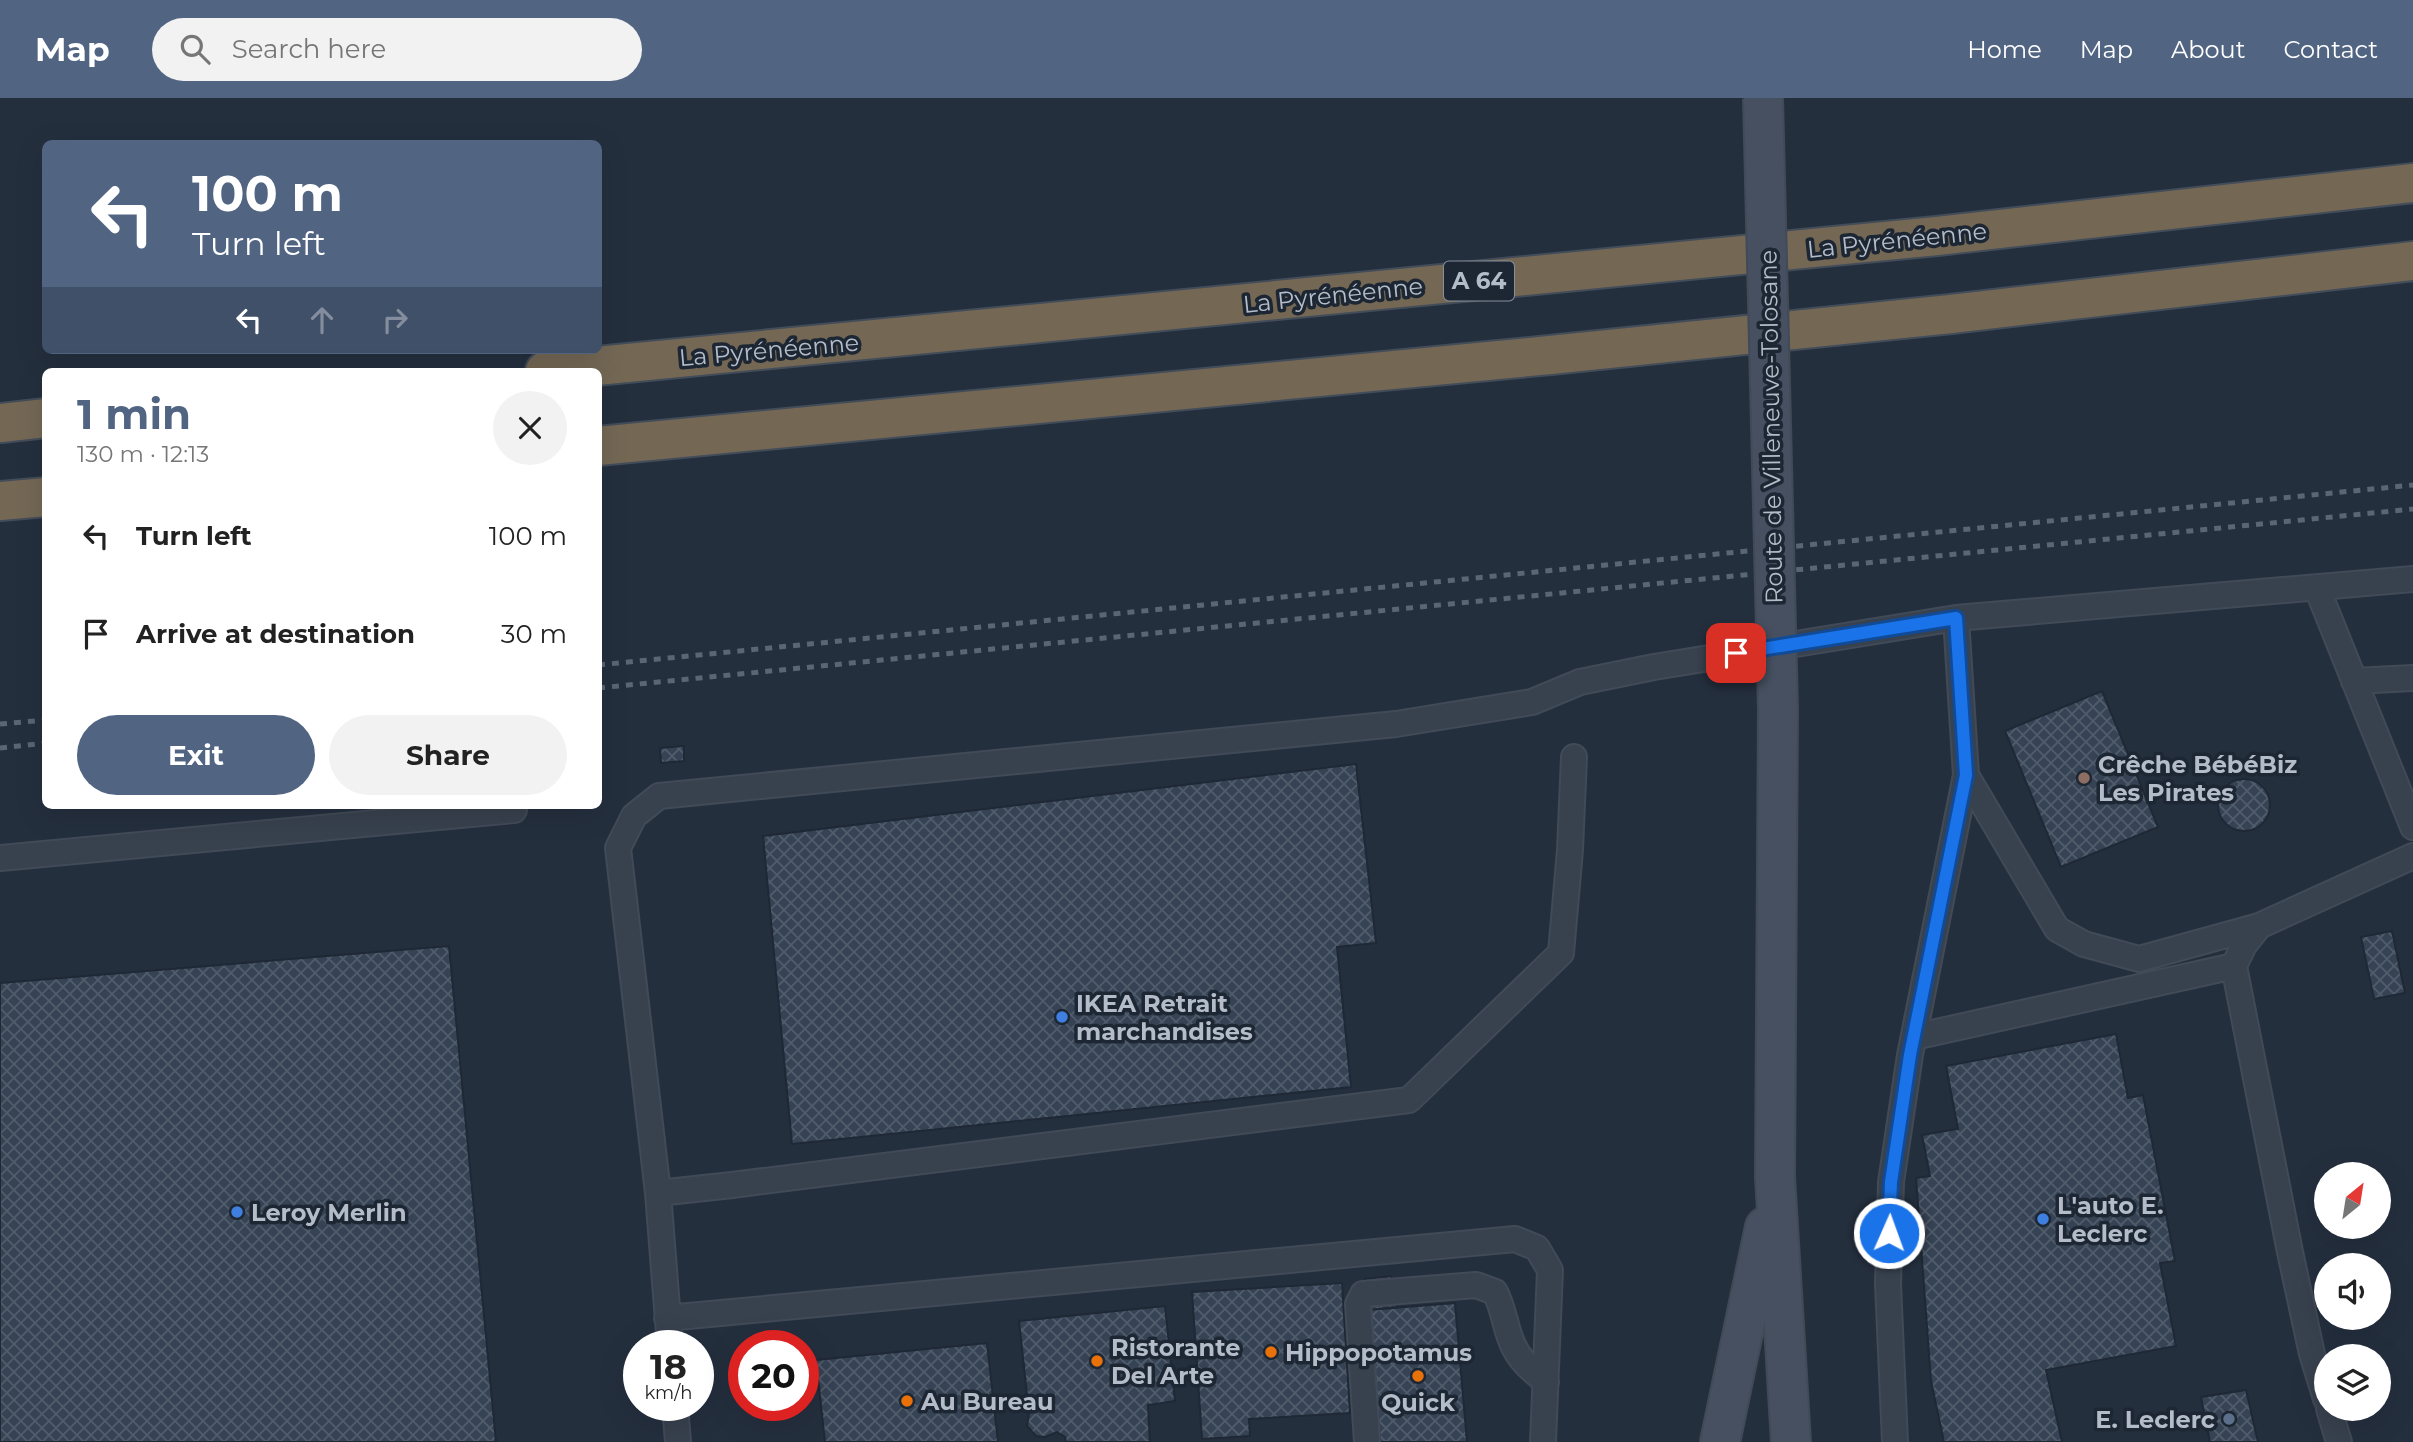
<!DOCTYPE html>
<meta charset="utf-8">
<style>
body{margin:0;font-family:Montserrat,sans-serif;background:#f2f2f2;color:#222;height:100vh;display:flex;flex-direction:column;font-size:26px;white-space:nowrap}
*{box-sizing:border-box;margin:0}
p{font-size:23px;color:#767676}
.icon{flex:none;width:38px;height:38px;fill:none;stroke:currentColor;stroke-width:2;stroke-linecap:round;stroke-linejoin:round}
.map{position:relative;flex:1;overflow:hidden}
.side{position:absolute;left:42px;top:270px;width:560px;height:441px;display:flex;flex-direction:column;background:#fff;border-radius:10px;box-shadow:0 7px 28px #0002}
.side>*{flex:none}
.top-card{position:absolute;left:42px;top:42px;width:560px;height:214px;border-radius:10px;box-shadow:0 7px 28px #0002;background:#516482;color:#fff;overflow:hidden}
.needle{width:46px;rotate:30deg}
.controls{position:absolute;left:2314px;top:1064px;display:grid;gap:14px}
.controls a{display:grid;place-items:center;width:77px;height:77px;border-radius:50%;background:#fff;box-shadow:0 7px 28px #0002;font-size:35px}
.speed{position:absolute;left:623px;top:1232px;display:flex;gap:14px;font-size:35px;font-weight:700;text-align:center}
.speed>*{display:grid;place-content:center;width:91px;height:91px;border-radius:50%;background:#fff;box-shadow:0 7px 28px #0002;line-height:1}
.speed small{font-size:18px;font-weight:400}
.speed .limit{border:10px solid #d22;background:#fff;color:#111}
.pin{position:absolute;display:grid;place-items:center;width:60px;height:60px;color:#fff;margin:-30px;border-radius:14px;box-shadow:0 4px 10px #0006}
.me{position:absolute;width:77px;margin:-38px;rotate:2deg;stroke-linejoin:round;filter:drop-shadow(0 0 5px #0008)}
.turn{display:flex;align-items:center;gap:24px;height:147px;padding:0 35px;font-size:32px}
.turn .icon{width:91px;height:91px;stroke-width:2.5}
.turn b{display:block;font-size:49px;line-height:60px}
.lanes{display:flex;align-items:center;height:66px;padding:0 35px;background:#0003;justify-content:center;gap:35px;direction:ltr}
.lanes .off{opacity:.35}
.round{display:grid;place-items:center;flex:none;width:74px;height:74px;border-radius:37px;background:#f2f2f2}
.summary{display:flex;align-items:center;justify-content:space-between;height:119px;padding:0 35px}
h1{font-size:42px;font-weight:700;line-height:52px;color:#516482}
.cta{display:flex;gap:14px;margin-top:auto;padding:14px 35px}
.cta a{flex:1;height:80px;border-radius:42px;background:#516482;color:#fff;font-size:28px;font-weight:700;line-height:80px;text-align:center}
.cta a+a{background:#f2f2f2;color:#222}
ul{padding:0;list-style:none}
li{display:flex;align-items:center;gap:21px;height:98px;padding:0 35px}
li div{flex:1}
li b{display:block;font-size:26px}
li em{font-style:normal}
header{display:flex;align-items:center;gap:42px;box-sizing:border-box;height:98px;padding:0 35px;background:#516482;color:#fff}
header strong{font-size:33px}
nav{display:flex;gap:38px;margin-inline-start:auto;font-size:24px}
.search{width:490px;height:63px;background:#f2f2f2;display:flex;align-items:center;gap:18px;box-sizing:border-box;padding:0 24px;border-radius:38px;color:#767676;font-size:26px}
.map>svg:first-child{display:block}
.building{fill:url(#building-cross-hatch);stroke:#1f2835;stroke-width:2}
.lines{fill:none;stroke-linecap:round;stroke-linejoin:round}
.lane-casing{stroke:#414a57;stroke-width:28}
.secondary-casing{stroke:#414a57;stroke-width:42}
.highway-casing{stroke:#434c59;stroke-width:42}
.lane{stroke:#38414e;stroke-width:24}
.secondary{stroke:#465061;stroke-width:38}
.highway{stroke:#746855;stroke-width:38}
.rail{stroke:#5a6575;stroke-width:5;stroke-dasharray:7 7;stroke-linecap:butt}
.secondary-bridge-casing{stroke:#414a57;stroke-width:42;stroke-linecap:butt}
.secondary-bridge{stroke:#465061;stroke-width:38}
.route-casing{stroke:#114b97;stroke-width:18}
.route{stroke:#1a73e8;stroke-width:12}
.education-dot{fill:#8d6e63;stroke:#1d2633;stroke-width:2.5}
.shop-dot{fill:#3f7fe0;stroke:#1d2633;stroke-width:2.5}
.food-dot{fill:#e8710a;stroke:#1d2633;stroke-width:2.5}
.service-dot{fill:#5c6f8a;stroke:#1d2633;stroke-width:2.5}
.labels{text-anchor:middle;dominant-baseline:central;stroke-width:7;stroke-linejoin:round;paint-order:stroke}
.shield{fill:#1d2633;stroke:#878f9c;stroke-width:2}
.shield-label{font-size:23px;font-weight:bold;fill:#b4bcc9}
.street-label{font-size:24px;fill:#b4bcc9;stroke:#1d2633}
.poi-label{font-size:24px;font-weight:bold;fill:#b4bcc9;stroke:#1d2633;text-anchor:start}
</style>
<header>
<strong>Map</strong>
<div class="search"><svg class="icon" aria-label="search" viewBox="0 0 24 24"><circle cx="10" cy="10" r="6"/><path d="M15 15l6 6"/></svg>Search here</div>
<nav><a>Home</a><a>Map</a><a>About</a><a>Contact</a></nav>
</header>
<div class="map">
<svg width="2413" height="1344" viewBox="0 0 2413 1344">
<defs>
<pattern id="building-cross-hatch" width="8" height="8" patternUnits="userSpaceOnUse" patternTransform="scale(1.75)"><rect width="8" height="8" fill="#364354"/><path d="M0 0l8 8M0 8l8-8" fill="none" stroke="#515c6b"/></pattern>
</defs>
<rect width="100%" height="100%" fill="#242f3e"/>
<!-- building -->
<path class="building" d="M2102 593 2158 729 2061 769 2005 633Z
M684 648V663L661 665 660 650Z
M1356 666 1376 845 1337 849 1351 989 792 1046 763 738Z
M2218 707a26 26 0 1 1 52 0a26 26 0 1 1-52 0Z
M2392 833 2405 895 2374 901 2361 839Z
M449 848 496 1344H0V885Z
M2116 936 2128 1000 2143 997 2175 1163 2160 1165 2176 1248 2046 1272 2062 1344H1944L1931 1283 1916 1080 1930 1078 1922 1037 1958 1031 1946 968Z
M1391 1178 1397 1209 1368 1212 1365 1181Z
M1342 1185 1350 1315 1249 1321 1250 1338 1202 1341 1192 1194Z
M1455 1205 1467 1344H1380L1368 1212Z
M1165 1208 1175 1303 1148 1307 1150 1344H1066L1065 1339 1057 1334 1045 1339 1036 1338 1027 1328 1029 1315 1019 1223Z
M987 1245 998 1344H825L816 1262Z
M2246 1292 2258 1344H2210L2201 1299Z"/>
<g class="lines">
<defs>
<path id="lane" d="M2317 490 2413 729
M2354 583 2413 580
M1966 677 2057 831 2084 846 2139 861 2259 828
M0 760 514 712
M1914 939 2234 868
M658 1095 732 1087 1409 1002 1561 855 1570 752 1574 659
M667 1220 1515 1141 1537 1150 1550 1172 1543 1344
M670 1248 658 1095 618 750 634 718 659 698 1396 626 1532 604 1580 584 1654 569 1956 520 2413 481
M2326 1301 2312 1256 2290 1154 2234 868 2244 847 2259 828 2413 758
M675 1307 678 1344
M2329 1311 2339 1344
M1367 1344 1358 1206 1363 1196 1476 1187 1495 1194C1504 1211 1505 1230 1513 1247 1520 1263 1533 1273 1546 1284
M1895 1344 1888 1186 1891 1084 1910 957 1966 677 1956 520"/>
<path id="secondary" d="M1778 612 1775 1079 1791 1344
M1720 1344 1765 1129"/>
<path id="highway" d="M545 273 1937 138 2413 85
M0 325 46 320
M598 348 1550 257 1951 216 2413 163
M0 403 46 399"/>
</defs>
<!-- lane casing -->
<use href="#lane" class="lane-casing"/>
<!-- secondary casing -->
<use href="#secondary" class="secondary-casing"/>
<!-- highway casing -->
<use href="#highway" class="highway-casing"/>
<!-- lane -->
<use href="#lane" class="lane"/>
<!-- secondary -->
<use href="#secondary" class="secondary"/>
<!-- highway -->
<use href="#highway" class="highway"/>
<!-- rail -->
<path class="rail" d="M598 567 2413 387
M598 590 2413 411
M0 626 46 622
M0 650 46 645"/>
<defs>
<path id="secondary-bridge" d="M1763 0 1778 612"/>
</defs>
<!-- secondary-bridge casing -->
<use href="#secondary-bridge" class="secondary-bridge-casing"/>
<!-- secondary-bridge -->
<use href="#secondary-bridge" class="secondary-bridge"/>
</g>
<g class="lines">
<defs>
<path id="route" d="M1736 555 1956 520 1966 677 1910 957 1891 1084 1889 1135"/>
</defs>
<!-- route casing -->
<use href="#route" class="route-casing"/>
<!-- route -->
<use href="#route" class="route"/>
</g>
<!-- markers -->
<circle class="education-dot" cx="2084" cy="680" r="7"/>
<g class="shop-dot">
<circle cx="1062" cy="919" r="7"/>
<circle cx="237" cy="1114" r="7"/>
<circle cx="2043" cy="1121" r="7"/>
</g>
<g class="food-dot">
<circle cx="1271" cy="1254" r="7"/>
<circle cx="1097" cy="1263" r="7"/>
<circle cx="1418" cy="1278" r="7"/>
<circle cx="907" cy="1303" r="7"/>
</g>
<circle class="service-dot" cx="2229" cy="1321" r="7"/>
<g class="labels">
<!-- shield labels -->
<rect class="shield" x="1444" y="163.5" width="70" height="39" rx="5"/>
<g class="shield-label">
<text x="1479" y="183">A 64</text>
</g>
<!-- street labels -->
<g class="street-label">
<text transform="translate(1897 142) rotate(-6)">La Pyrénéenne</text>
<text transform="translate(1333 197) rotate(-6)">La Pyrénéenne</text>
<text transform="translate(769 252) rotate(-5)">La Pyrénéenne</text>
<text transform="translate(1771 329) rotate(-91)">Route de Villeneuve-Tolosane</text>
</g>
<!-- poi labels -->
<g class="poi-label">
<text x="2098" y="666">Crêche BébéBiz<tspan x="2098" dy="28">Les Pirates</tspan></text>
<text x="1076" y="905">IKEA Retrait<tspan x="1076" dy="28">marchandises</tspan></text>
<text x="2057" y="1107">L'auto E.<tspan x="2057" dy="28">Leclerc</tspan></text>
<text x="251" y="1114">Leroy Merlin</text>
<text x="1111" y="1249">Ristorante<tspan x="1111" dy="28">Del Arte</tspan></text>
<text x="1285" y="1254">Hippopotamus</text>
<text x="921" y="1303">Au Bureau</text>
<text x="1418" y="1304" text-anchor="middle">Quick</text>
<text x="2215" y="1321" text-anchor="end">E. Leclerc</text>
</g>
</g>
</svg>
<div class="controls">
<a><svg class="needle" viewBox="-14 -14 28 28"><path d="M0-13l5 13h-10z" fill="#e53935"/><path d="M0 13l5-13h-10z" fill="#767676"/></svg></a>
<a><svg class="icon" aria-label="sound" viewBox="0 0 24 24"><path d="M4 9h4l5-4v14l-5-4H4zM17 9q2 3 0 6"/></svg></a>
<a><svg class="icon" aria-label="layers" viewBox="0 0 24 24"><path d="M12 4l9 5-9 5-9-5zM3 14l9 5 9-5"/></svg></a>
</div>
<div class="speed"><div>18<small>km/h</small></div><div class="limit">20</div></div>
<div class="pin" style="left:1736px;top:555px;background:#d93025"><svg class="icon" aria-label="arrive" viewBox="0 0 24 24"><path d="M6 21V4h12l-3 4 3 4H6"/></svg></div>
<svg class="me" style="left:1889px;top:1135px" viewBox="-20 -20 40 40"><circle r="17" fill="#1a73e8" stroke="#fff" stroke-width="3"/><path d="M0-11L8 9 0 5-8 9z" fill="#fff"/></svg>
<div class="top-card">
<div class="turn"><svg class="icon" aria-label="left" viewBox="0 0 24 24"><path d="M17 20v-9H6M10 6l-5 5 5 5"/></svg><div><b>100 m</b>Turn left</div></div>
<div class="lanes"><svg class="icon" aria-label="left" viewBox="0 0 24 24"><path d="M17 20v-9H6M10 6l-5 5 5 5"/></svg><svg class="icon off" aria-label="ahead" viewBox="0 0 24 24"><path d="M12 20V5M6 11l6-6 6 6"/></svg><svg class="icon off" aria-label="right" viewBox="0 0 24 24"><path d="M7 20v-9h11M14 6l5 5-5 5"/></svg></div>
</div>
<section class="side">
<div class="summary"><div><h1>1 min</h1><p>130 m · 12:13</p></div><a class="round"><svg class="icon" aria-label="close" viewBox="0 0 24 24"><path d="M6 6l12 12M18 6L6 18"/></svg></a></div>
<ul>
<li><svg class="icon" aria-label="left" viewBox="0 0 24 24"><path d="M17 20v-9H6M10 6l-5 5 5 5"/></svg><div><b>Turn left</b></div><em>100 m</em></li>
<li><svg class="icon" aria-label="arrive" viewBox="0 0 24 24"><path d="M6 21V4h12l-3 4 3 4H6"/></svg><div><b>Arrive at destination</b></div><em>30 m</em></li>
</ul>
<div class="cta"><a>Exit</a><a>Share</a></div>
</section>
</div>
